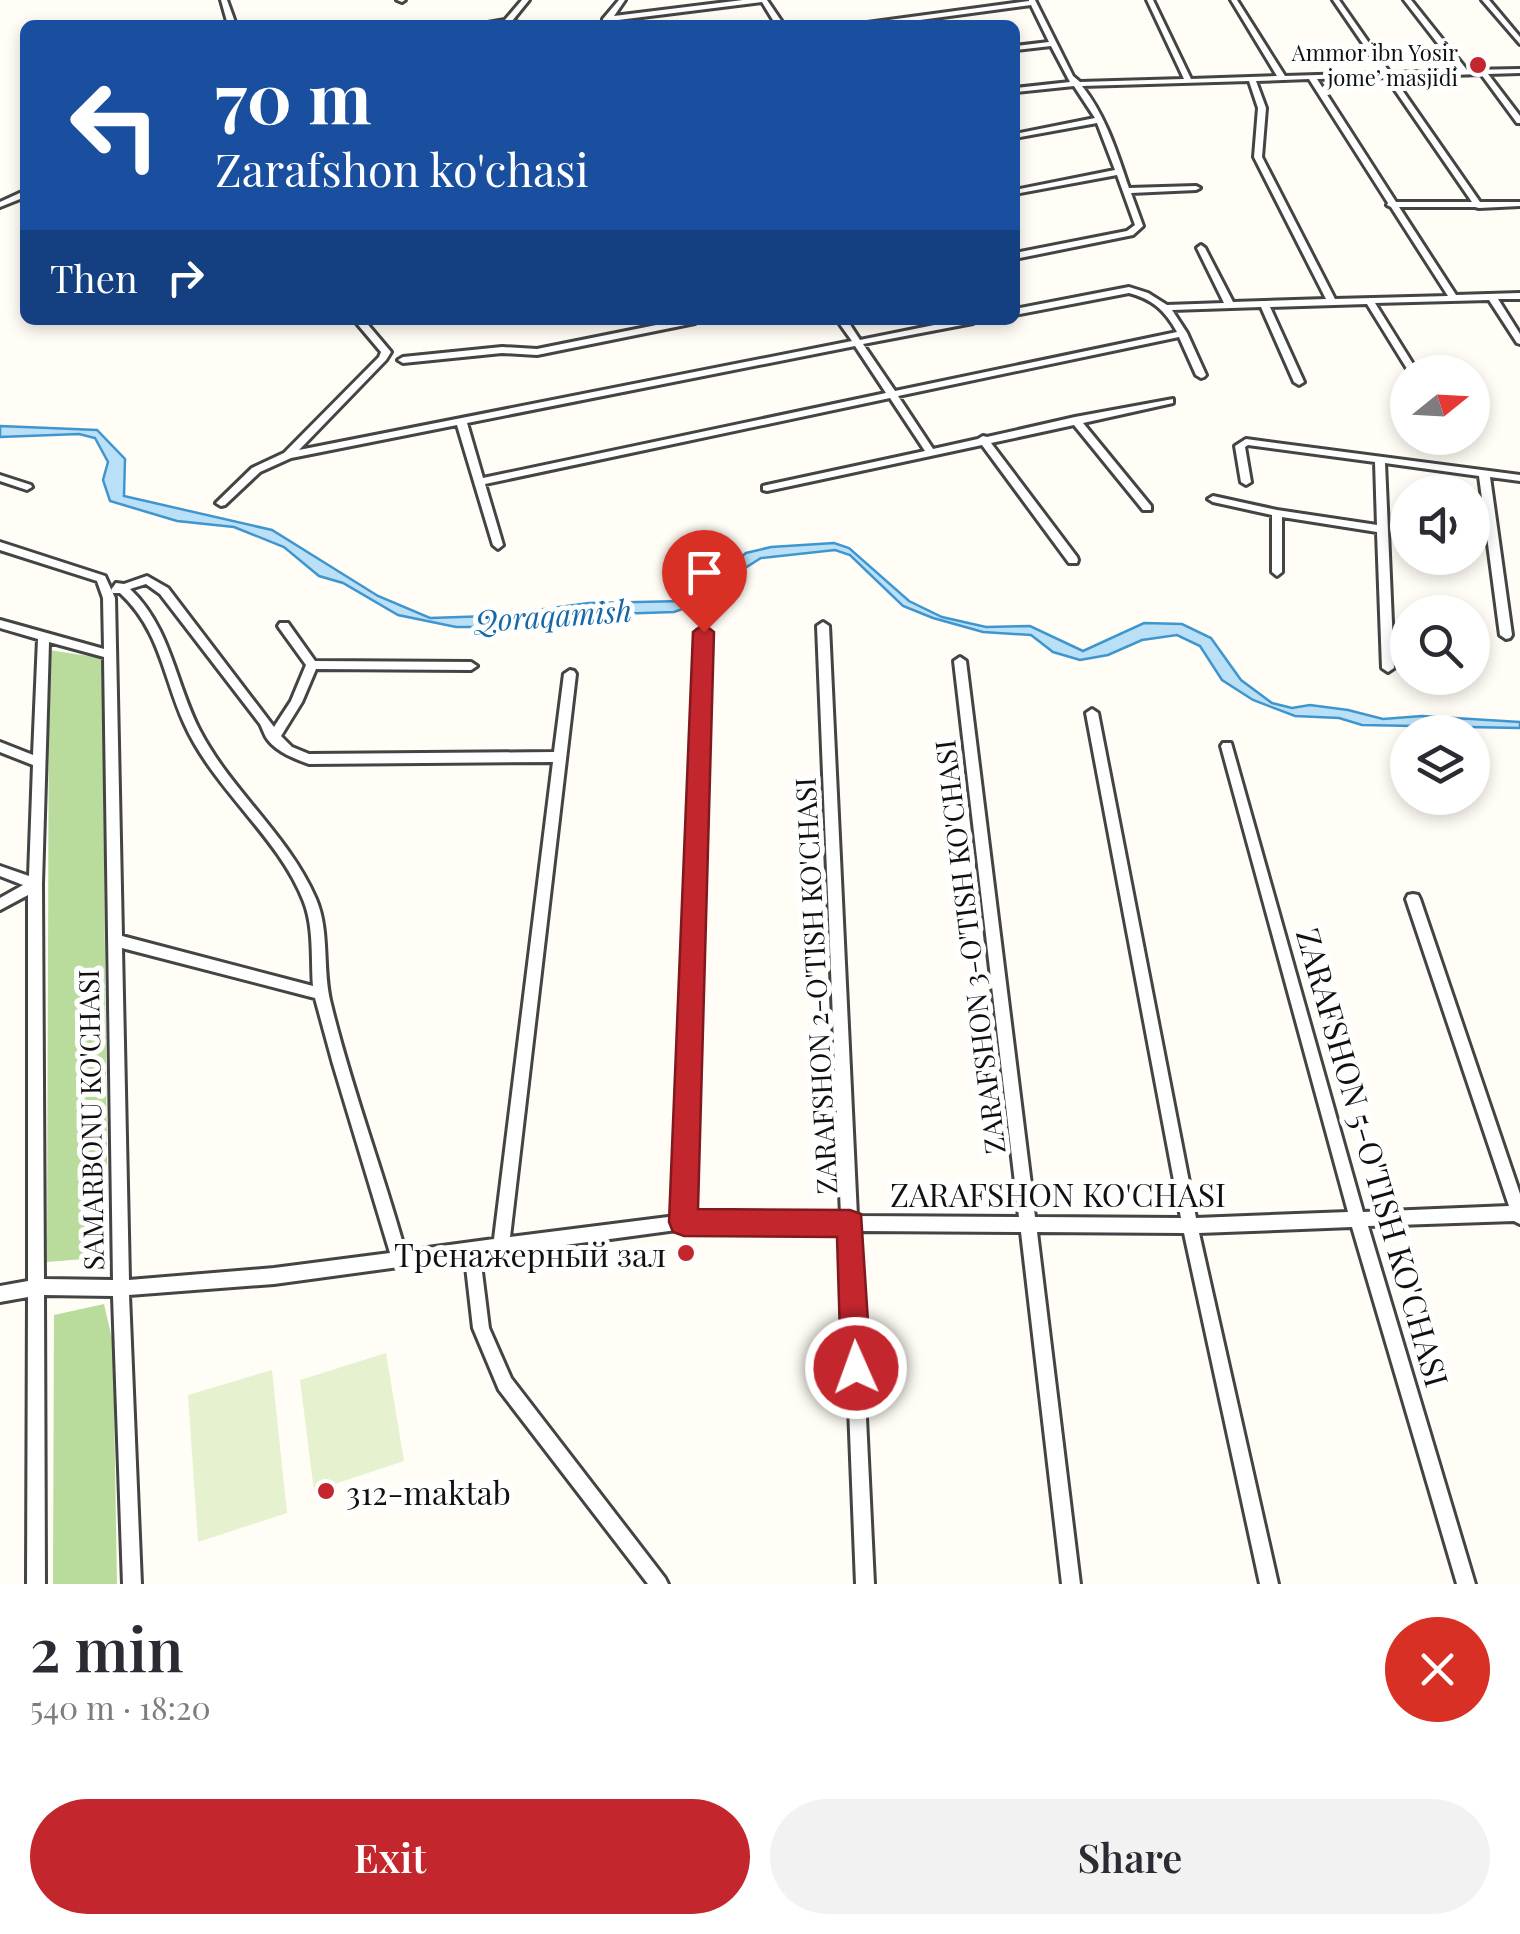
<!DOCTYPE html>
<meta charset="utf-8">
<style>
body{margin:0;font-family:"Playfair Display",serif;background:#f2f2f3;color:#2b2b33;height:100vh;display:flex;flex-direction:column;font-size:38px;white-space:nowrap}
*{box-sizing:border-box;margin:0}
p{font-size:32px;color:#7c7c81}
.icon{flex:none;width:55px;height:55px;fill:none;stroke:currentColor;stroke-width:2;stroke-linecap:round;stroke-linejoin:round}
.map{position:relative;height:1584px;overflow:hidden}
.details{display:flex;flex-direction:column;background:#fff;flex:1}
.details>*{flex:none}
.guide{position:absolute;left:20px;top:20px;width:1000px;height:305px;border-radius:15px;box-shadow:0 5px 15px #0003;background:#1a4fa0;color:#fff;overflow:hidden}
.needle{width:65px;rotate:72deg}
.tools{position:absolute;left:1390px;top:355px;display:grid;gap:20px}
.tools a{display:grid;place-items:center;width:100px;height:100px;border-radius:50%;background:#fff;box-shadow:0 5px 15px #0003;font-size:50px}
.pin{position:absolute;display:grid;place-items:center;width:85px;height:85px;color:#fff;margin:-102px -42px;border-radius:50% 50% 50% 0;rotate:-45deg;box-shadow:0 0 10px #0007}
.pin .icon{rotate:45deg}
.me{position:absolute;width:110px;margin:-55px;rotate:358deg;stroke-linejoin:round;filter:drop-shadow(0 0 8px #0008)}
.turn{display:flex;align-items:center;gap:35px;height:210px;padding:0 30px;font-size:45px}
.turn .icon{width:130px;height:130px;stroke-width:2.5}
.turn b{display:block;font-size:70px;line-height:85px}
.then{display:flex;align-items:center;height:95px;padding:0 30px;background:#0003;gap:20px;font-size:38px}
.round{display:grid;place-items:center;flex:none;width:105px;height:105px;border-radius:52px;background:#f2f2f3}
.head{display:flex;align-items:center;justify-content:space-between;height:170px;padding:0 30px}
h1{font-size:60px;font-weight:600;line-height:75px}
.cta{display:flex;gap:20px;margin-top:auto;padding:20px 30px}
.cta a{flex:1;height:115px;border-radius:60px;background:#c4262e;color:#fff;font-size:40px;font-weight:600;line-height:115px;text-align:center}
.cta a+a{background:#f2f2f3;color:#2b2b33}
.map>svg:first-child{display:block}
.forest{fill:#b9dc9c}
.pitch{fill:#e6f2cf}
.water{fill:#b9e0f7;stroke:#3f96cf;stroke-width:2.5}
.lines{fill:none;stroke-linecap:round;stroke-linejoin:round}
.minor-casing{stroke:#444;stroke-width:6}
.minor{fill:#fff;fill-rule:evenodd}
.route{fill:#c4262e;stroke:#7f191e;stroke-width:2.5}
.poi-dot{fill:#c4262e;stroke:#fff;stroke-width:4}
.labels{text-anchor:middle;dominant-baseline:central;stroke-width:10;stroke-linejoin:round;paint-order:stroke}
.far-poi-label{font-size:22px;fill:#111;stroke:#fff;text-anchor:end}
.street-label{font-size:28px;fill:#111;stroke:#fff}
.water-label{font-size:30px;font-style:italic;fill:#1768a6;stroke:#fff}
.near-street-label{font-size:32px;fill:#111;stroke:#fff}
.near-poi-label{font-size:32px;fill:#111;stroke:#fff;text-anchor:end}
</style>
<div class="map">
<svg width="1520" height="1584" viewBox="0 0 1520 1584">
<rect width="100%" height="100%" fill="#fffdf5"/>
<!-- forest -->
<path class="forest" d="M49 650 102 658 108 1257 47 1262Z
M104 1304 113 1343 117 1584H53L54 1315Z"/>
<!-- pitch -->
<path class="pitch" d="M386 1353 404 1461 314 1491 300 1380Z
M272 1370 287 1513 198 1542 188 1395Z"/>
<!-- water -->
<path class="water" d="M0 426 97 430 125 459 124 496 272 530 378 596 430 618 490 616 589 603 685 601 746 553 771 547 834 543 849 548 909 601 942 617 986 627 1030 626 1083 651 1144 623 1182 624 1211 638 1241 680 1272 703 1292 708 1310 705 1348 710 1383 719 1422 716 1520 722V728L1362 725 1339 718 1295 716 1253 700 1222 680 1200 646 1177 635 1142 640 1108 655 1080 660 1053 652 1031 635 983 632 933 618 903 606 850 555 835 550 761 558 742 570 716 597 674 612 552 616 483 627H456L398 615 343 583 319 576 284 547 234 527 177 521 110 501 103 480 108 462 95 438 79 434 0 437Z"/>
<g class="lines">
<defs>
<path id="minor" d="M221 0H227L236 25H228Z
M397 0H405L402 2Z
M522 0H529L512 21 526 25H476L505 20Z
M619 0H625L614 16 743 0H767L784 25H776L762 2 610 21 607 24H603V19Z
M1029 0H1035L1073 76 1080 82 1184 79 1147 0H1153L1191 79 1277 76 1231 0H1237L1285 76 1383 73 1333 0H1339L1390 73 1459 71 1404 0H1411L1467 70 1520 69V73L1488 74 1520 116V123H1517L1481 74 1393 77 1480 202H1520V206L1479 208 1475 207H1399L1456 295 1520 293V299H1498L1520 334V344L1517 343 1489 300 1375 303 1418 372H1409L1367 304 1270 307 1304 382 1299 385 1294 382 1261 307 1172 310 1187 333 1206 375 1204 377 1201 378 1196 375 1179 337 898 396 933 449 978 439 983 436 987 437 1075 417 1173 399V403L1083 423 1151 506V510H1143L1074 425 991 443 1077 557 1078 560 1077 563H1069L982 445 767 491 763 490V486L767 485 925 451 890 398 485 484 503 545 498 549 493 545 457 425 291 458 260 472 225 505 221 506 216 503 252 468 284 453 379 357 381 352 354 320H364L391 352 386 360 299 450 852 341 837 320H847L860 340 959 320H978L973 323 863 344 895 391 1177 332C1165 310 1152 299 1129 293L1015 315V309L1129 287 1148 293 1167 305 1224 303 1197 248 1201 245 1205 248 1233 302 1326 299 1254 157 1258 108 1249 81 1082 86C1106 116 1117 153 1129 188L1196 186 1200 188 1196 190 1131 193 1143 226 1133 235 1015 259V253L1127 231 1135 225 1117 175 1015 194V190L1115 170 1097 123 1015 138V134L1095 118 1074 86 1015 92V88L1070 82 1051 46 1015 50V46L1049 42 1031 5 883 25H863L867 23 1029 1ZM1386 77 1472 202H1396L1317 79ZM1309 79 1388 203 1387 205 1391 207 1448 296 1335 299 1262 157 1266 108 1256 81ZM855 346 886 393 483 478 467 423Z
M1482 0H1489L1520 37V44Z
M22 192H25V197L0 207V202Z
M681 320H700L695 323 537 355 502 353 403 363 398 360 403 357 502 347 537 349Z
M1246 439 1520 475V481L1490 477 1512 635 1510 638 1506 639 1500 635 1479 476 1385 463 1394 668 1388 672 1382 668 1377 532 1282 517V572L1277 576 1272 572V515L1213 502 1208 499 1213 496 1277 510 1377 525 1375 462 1248 445 1245 447 1251 482 1246 485 1241 482 1235 446Z
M0 475 31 485 32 487 27 490 0 481Z
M0 542 105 576 115 598 122 936 313 986C311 959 314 928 304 902 279 837 213 789 184 723 163 676 160 630 120 593H113L111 590 116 583 124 584 147 576 168 588 274 727 291 701 306 665 280 629 278 626 280 623H288L315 661 471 662 477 666 471 670 316 669 302 702 281 736 292 747 309 754 554 752 564 674 570 670 574 671 576 674 510 1237 676 1216 697 631 703 627 709 631 692 1215 841 1216 817 626 823 622 829 626 857 1216 1019 1217 954 661 960 657 966 661 1035 1217 1181 1218 1086 713 1092 709 1098 713 1196 1218 1348 1212 1221 746 1223 743H1231L1363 1212 1509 1206 1406 899 1408 895 1413 894 1418 895 1420 899 1520 1194V1224L1514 1221 1368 1226 1475 1584H1457L1352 1227 1199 1233 1278 1584H1260L1184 1233 1037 1232 1080 1584H1062L1021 1232 857 1231 874 1584H856L842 1231 684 1229 507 1253 501 1256 497 1254 480 1256 489 1328 511 1378 665 1578 668 1584H648L499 1390 473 1328 465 1258 274 1284 129 1295 141 1584H123L113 1296 44 1295 45 1584H27L28 1297 0 1302V1286L28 1281V895L0 910V898L23 885 0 876V866L29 876 33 765 0 752V742L33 755 38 639 0 628V620L104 649 103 598 97 581 0 550ZM146 584 160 594 260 724C263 729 264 735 268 740 277 752 295 759 309 764L553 762 494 1239 405 1251C382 1168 351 1087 331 1004 322 970 330 932 316 899 289 836 232 792 200 731 175 683 171 628 130 589ZM49 642 104 657 113 1280 44 1279 42 884ZM122 948 315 998 333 1064 390 1253 274 1268 129 1280Z"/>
</defs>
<!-- minor casing -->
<use href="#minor" class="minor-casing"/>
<!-- minor -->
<use href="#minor" class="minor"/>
</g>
<!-- route -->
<path class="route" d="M704 624 714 632 698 1209 850 1210 861 1214 871 1368 867 1378 856 1383 846 1378 841 1368 837 1237 684 1236 673 1232 669 1222 693 632Z"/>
<!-- markers -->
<g class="poi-dot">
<circle cx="1478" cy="65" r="10"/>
<circle cx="686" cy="1253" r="10"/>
<circle cx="326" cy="1491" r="10"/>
</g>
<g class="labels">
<!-- far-poi labels -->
<g class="far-poi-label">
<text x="1458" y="52">Ammor ibn Yosir<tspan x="1458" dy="25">jome’ masjidi</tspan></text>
</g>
<!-- street labels -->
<g class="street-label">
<text transform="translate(969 947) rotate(-97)">ZARAFSHON 3-O'TISH KO'CHASI</text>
<text transform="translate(815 986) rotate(-93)">ZARAFSHON 2-O'TISH KO'CHASI</text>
<text transform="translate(90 1120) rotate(-91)">SAMARBONU KO'CHASI</text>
</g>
<!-- water labels -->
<g class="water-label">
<text transform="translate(553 615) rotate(-4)">Qoraqamish</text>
</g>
<!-- near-street labels -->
<g class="near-street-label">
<text transform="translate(1374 1157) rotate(74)">ZARAFSHON 5-O'TISH KO'CHASI</text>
<text x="1058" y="1193">ZARAFSHON KO'CHASI</text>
</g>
<!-- near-poi labels -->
<g class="near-poi-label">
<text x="666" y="1253">Тренажерный зал</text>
<text x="346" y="1491" text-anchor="start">312-maktab</text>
</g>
</g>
</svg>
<div class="tools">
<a><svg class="needle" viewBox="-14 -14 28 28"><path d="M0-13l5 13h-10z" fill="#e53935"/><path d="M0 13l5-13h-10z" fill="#7c7c81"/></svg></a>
<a><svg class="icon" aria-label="sound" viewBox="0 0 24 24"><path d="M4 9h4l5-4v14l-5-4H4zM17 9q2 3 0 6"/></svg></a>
<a><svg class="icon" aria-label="search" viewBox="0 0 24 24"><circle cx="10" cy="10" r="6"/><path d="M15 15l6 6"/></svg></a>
<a><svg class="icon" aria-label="layers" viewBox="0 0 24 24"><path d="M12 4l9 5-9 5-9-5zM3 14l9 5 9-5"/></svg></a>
</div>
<div class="pin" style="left:704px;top:632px;background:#d93025"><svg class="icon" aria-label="arrive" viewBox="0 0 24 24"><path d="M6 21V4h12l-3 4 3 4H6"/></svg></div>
<svg class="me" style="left:856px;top:1368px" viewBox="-20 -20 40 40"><circle r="17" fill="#c4262e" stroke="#fff" stroke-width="3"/><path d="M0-11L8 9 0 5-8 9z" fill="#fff"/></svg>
<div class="guide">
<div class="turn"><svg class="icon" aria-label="left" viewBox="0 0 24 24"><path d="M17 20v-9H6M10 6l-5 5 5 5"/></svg><div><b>70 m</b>Zarafshon ko'chasi</div></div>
<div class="then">Then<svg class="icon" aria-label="right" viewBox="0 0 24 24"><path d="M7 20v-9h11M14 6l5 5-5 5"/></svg></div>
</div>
</div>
<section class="details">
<div class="head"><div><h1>2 min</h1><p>540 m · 18:20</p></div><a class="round" style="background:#d93025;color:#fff"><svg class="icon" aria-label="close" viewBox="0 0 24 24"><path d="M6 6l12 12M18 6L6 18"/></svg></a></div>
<div class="cta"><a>Exit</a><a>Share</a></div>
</section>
